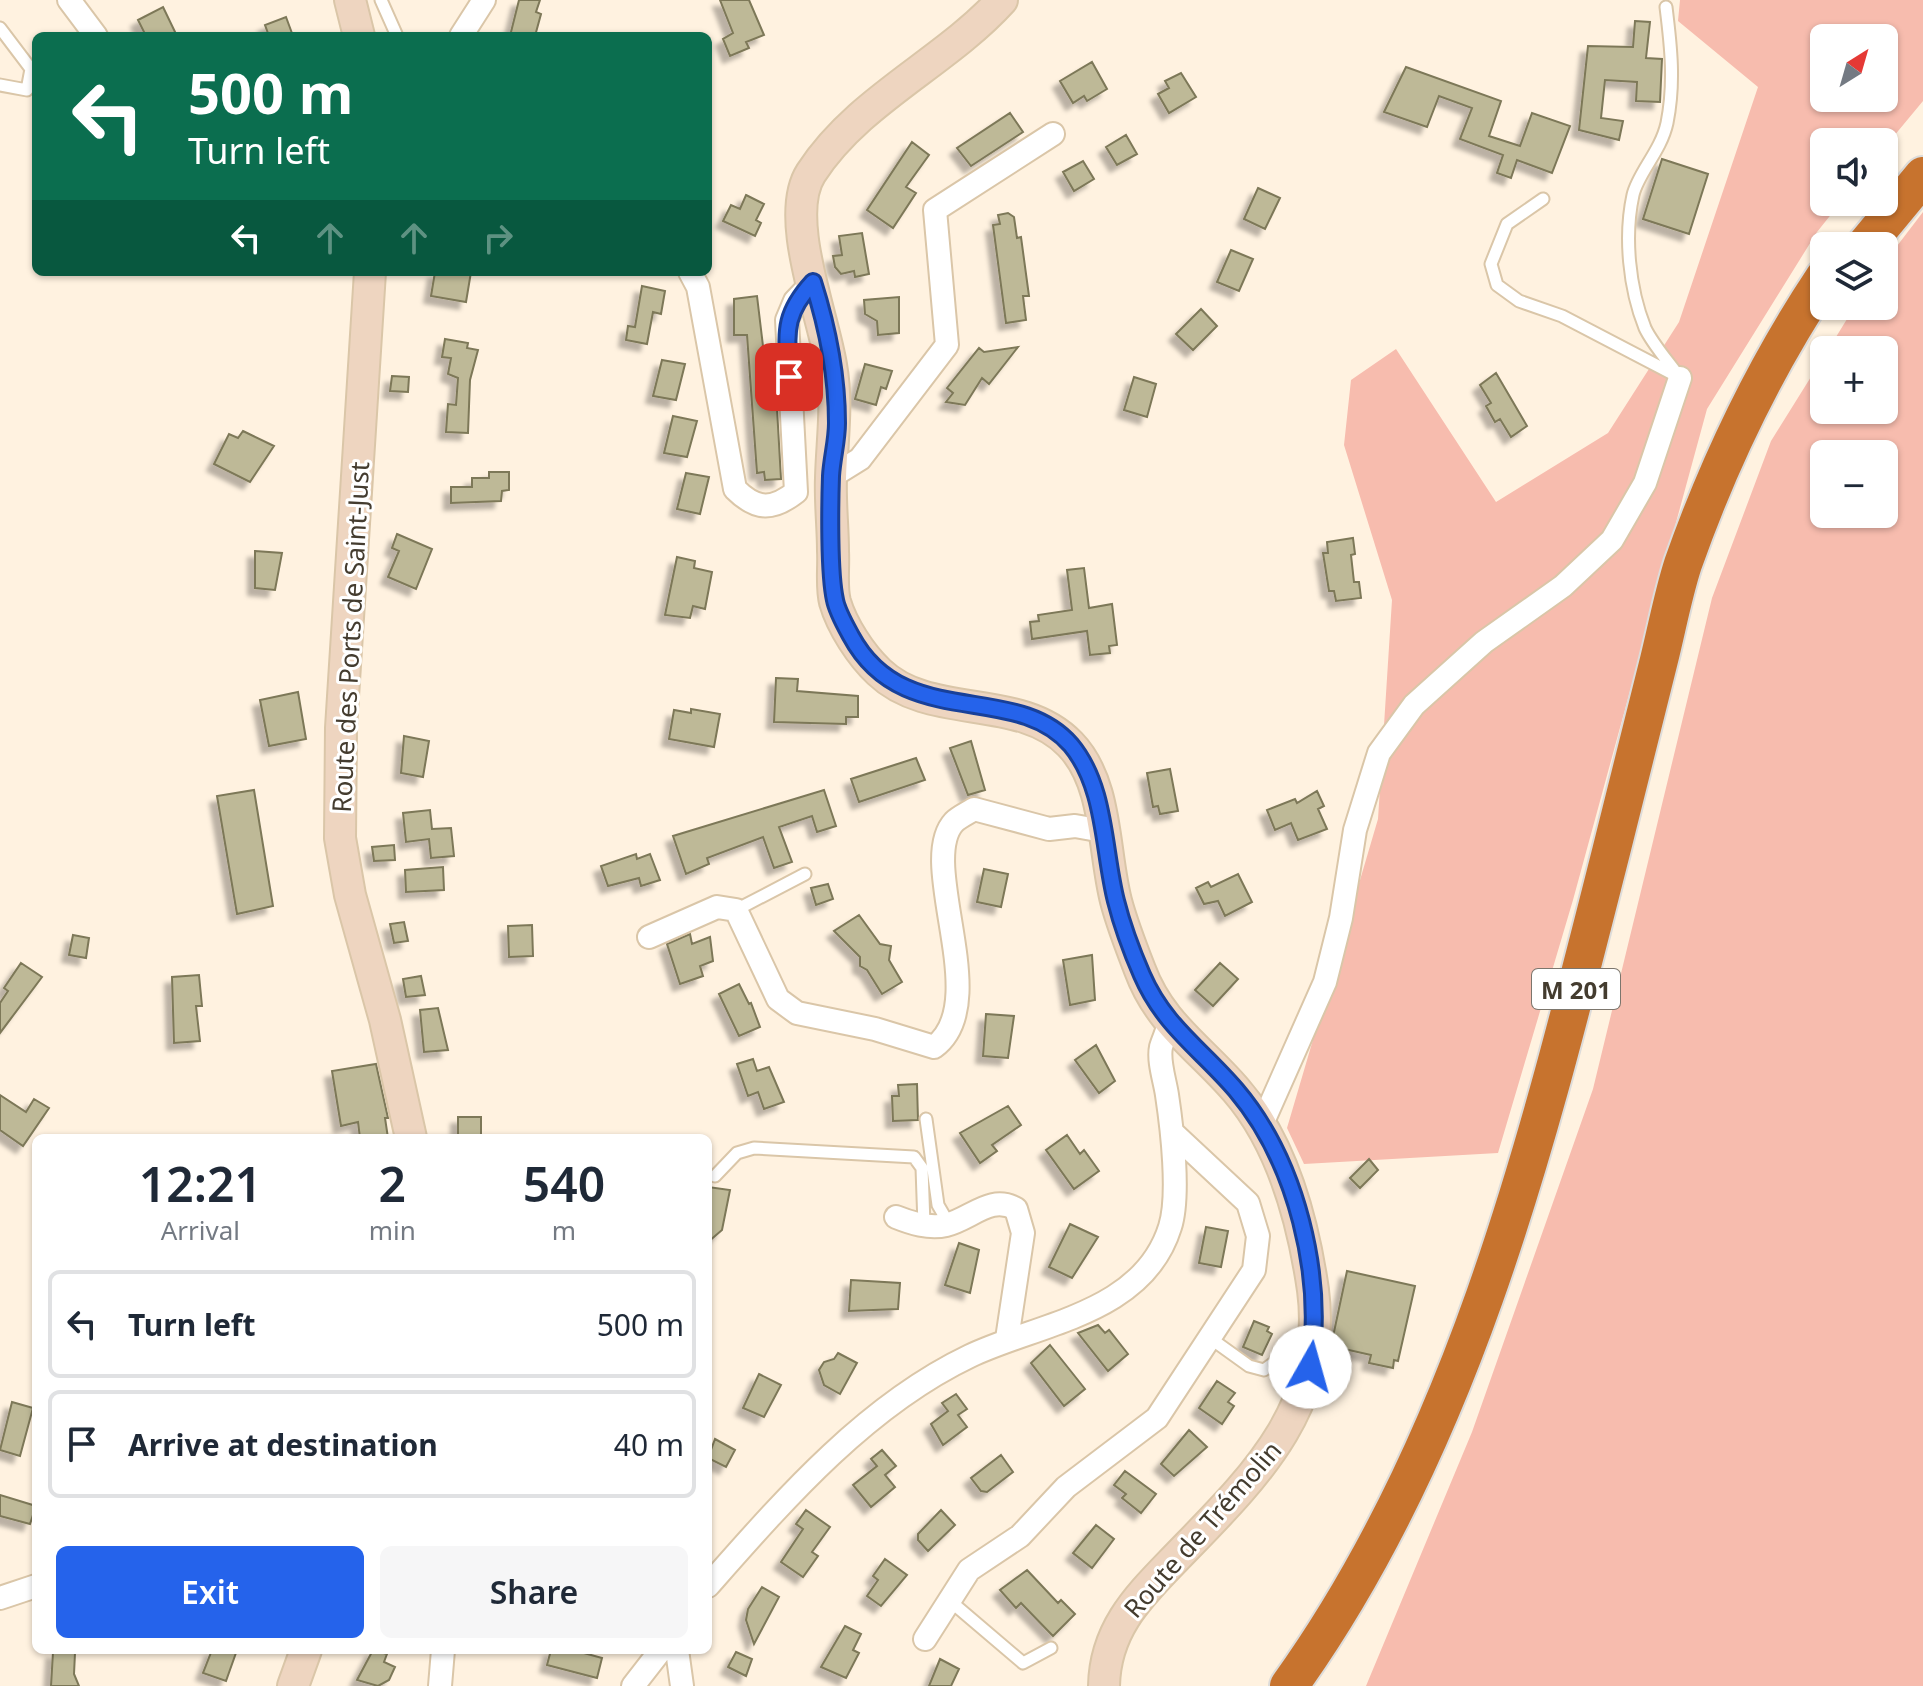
<!DOCTYPE html>
<meta charset="utf-8">
<style>
body{margin:0;font-family:"Noto Sans",sans-serif;background:#f6f6f7;color:#1f2937;height:100vh;display:flex;flex-direction:column;font-size:30px;white-space:nowrap}
*{box-sizing:border-box;margin:0}
p{font-size:26px;color:#747a83}
.icon{flex:none;width:44px;height:44px;fill:none;stroke:currentColor;stroke-width:2;stroke-linecap:round;stroke-linejoin:round}
.map{position:relative;flex:1;overflow:hidden}
.panel{position:absolute;left:32px;top:1134px;width:680px;height:520px;display:flex;flex-direction:column;background:#fff;border-radius:12px;box-shadow:0 2px 6px #0004}
.panel>*{flex:none}
.guide{position:absolute;left:32px;top:32px;width:680px;height:244px;border-radius:12px;box-shadow:0 2px 6px #0004;background:#0b6e4f;color:#fff;overflow:hidden}
.needle{width:52px;rotate:37deg}
.tools{position:absolute;left:1810px;top:24px;display:grid;gap:16px}
.tools a{display:grid;place-items:center;width:88px;height:88px;border-radius:12px;background:#fff;box-shadow:0 2px 6px #0004;font-size:40px}
.pin{position:absolute;display:grid;place-items:center;width:68px;height:68px;color:#fff;margin:-34px;border-radius:16px;box-shadow:0 4px 12px #0006}
.me{position:absolute;width:88px;margin:-44px;rotate:7deg;stroke-linejoin:round;filter:drop-shadow(0 0 6px #0008)}
.turn{display:flex;align-items:center;gap:28px;height:168px;padding:0 24px;font-size:36px}
.turn .icon{width:104px;height:104px;stroke-width:2.5}
.turn b{display:block;font-size:56px;line-height:68px}
.lanes{display:flex;align-items:center;height:76px;padding:0 24px;background:#0003;justify-content:center;gap:40px;direction:ltr}
.lanes .off{opacity:.35}
.eta{display:flex;justify-content:space-evenly;align-items:center;height:136px;text-align:center}
.eta b{font-size:48px;font-weight:600;line-height:56px}
.button{display:flex;gap:16px;margin-top:auto;padding:16px 24px}
.button a{flex:1;height:92px;border-radius:12px;background:#2563eb;color:#fff;font-size:32px;font-weight:600;line-height:92px;text-align:center}
.button a+a{background:#f6f6f7;color:#1f2937}
ul{padding:0;list-style:none}
li{display:flex;align-items:center;gap:24px;height:108px;margin:0 16px 12px;padding:0 8px;border:4px solid #e0e1e3;border-radius:12px}
li div{flex:1}
li b{display:block;font-size:30px}
li em{font-style:normal}
.map>svg:first-child{display:block}
.green{fill:#f7bcae;fill-rule:evenodd}
.building{fill:#beb997;stroke:#7d7858;stroke-width:2;filter:url(#shadow)}
.lines{fill:none;stroke-linecap:round;stroke-linejoin:round}
.lane-casing{stroke:#dac6a8;stroke-width:15}
.street-casing{stroke:#dac6a8;stroke-width:26}
.secondary-casing{stroke:#dac6a8;stroke-width:34}
.highway-casing{stroke:#dddcda;stroke-width:42}
.lane{stroke:#fff;stroke-width:11}
.street{stroke:#fff;stroke-width:22}
.secondary{stroke:#eed5c0;stroke-width:30}
.highway{stroke:#c7732e;stroke-width:38}
.route-casing{stroke:#184099;stroke-width:20}
.route{stroke:#2563eb;stroke-width:14}
.labels{text-anchor:middle;dominant-baseline:central;stroke-width:6;stroke-linejoin:round;paint-order:stroke}
.shield{fill:#fff;stroke:#7c766d;stroke-width:2}
.shield-label{font-size:24px;font-weight:bold;fill:#443c2f}
.street-label{font-size:26px;fill:#443c2f;stroke:#fff}
</style>
<div class="map">
<svg width="1923" height="1686" viewBox="0 0 1923 1686">
<defs>
<filter id="shadow"><feDropShadow dx="-7" dy="7" stdDeviation="2" flood-color="#0004"/></filter>
</defs>
<rect width="100%" height="100%" fill="#fff2e0"/>
<!-- green -->
<path class="green" d="M1680 0H1923V101L1884 148V142H1824V202H1841L1817 232 1707 409 1573 900 1498 1153 1304 1164 1287 1128 1378 819 1392 600 1344 445 1351 380 1396 349 1496 502 1608 433 1679 322 1758 87 1678 21ZM1824 38H1884V98H1824Z
M1923 212V1686H1366L1472 1432 1593 1089 1712 598 1771 441 1824 356V410H1884V350H1828L1855 306H1884V263ZM1824 454H1884V514H1824Z"/>
<!-- building -->
<path class="building" d="M519 0H540L536 12 541 14 535 36H510Z
M720 0H749L764 35 746 42 749 48 730 56 723 39 733 33Z
M163 7 177 36H146L138 20Z
M286 17 293 36H269L265 25Z
M1635 21 1650 22 1646 58 1662 59 1660 102 1636 101 1637 82 1605 80 1601 118 1623 121 1619 140 1579 130 1588 46 1633 47Z
M1092 62 1107 89 1087 101 1084 96 1073 103 1060 81Z
M1406 67 1501 101 1489 136 1520 146 1532 113 1570 126 1552 173 1517 160 1511 178 1497 173 1503 155 1460 139 1472 108 1439 96 1427 127 1384 112Z
M1181 73 1196 97 1169 113 1158 94 1169 88 1165 81Z
M1010 113 1023 132 971 166 957 148Z
M1126 135 1137 154 1117 165 1106 147Z
M912 142 929 155 906 187 916 193 893 228 867 210Z
M1662 159 1708 174 1689 234 1643 219Z
M1083 161 1094 179 1074 191 1063 172Z
M1258 188 1280 198 1265 229 1244 219Z
M746 195 764 204 756 220 761 223 755 236 723 221 731 205 740 209Z
M1008 213 1014 217 1017 238 1021 237 1029 296H1023L1026 320 1006 323 993 225 1000 224 998 215Z
M862 233 869 274 855 277 854 271 841 274 835 267 833 256 842 255 839 236Z
M1231 250 1253 259 1239 291 1217 282Z
M435 272H471L466 302 431 296Z
M642 286 665 291 661 314 653 312 647 344 626 340 628 326 635 327Z
M757 296 763 346H771L774 356 781 479 765 480 764 472 757 473 747 335H734V299Z
M899 297V333L878 335 877 321 865 314 864 300Z
M1201 309 1217 326 1193 350 1176 334Z
M445 339 468 343 467 348 478 350 470 380 468 433 446 432 448 404 456 405 458 378 448 374 451 358 442 357Z
M1018 347 989 384 982 378 965 405 946 402 953 393 947 388 979 348 984 352Z
M662 360 685 364 676 400 653 396Z
M865 364 892 371 886 389 881 387 876 405 855 399Z
M1496 373 1527 426 1511 437 1500 419 1495 422 1486 406 1491 403 1480 385Z
M392 376 409 377 408 392 390 391Z
M1134 377 1156 384 1147 417 1124 410Z
M673 416 697 421 687 457 664 453Z
M243 431 274 446 250 482 214 464 229 434 238 438Z
M489 472H509V490L502 491 501 501 451 503V487H472V478H489Z
M686 473 709 477 700 514 677 509Z
M397 534 432 549 416 589 388 577 399 551 392 548Z
M1353 538 1355 554 1351 555 1354 582H1359L1361 598 1336 601 1334 591H1329L1323 553H1328L1327 542Z
M255 551 282 553 275 590 255 588Z
M677 557 695 561 694 568 712 572 705 609 693 606 690 618 665 615Z
M1084 568 1089 608 1112 604 1117 645 1109 646 1110 653 1090 655 1087 631 1032 639 1030 622 1039 621 1038 615 1072 610 1067 570Z
M776 678 798 679 797 691 858 696V717H846V724L774 722Z
M298 692 306 739 269 746 260 700Z
M691 709 720 714 714 747 669 739 674 710 691 713Z
M404 736 429 741 423 777 401 773Z
M971 741 985 790 968 795 950 748Z
M916 758 925 780 859 802 851 779Z
M1170 769 1178 811 1160 814 1158 806 1153 807 1147 773Z
M254 790 273 906 237 914 217 796Z
M824 790 836 826 817 832 812 816 779 827 792 862 774 868 763 837 707 858 709 864 686 874 673 836Z
M1317 791 1324 806 1318 809 1327 829 1298 840 1291 823 1275 830 1267 810 1295 799 1297 803Z
M430 810 432 829 451 828 454 856 431 858 429 839 406 842 403 813Z
M394 845 395 860 374 861 372 847Z
M636 854 637 859 650 854 660 880 641 886 639 878 608 886 601 866Z
M443 867 444 890 406 892 405 870Z
M984 869 1008 874 1001 907 977 902Z
M1238 874 1252 902 1225 916 1218 901 1204 904 1196 888 1208 882 1211 887Z
M828 884 833 899 816 905 811 888Z
M859 915 880 944 891 946 889 960 902 982 882 994 867 970 860 966V957L834 931Z
M404 922 408 941 394 943 390 924Z
M532 925 533 956 509 957 508 926Z
M690 934 692 944 710 937 713 961 700 966 703 976 680 984 667 944Z
M73 935 89 938 86 958 69 955Z
M1092 955 1095 1000 1070 1005 1063 960Z
M21 963 42 977 0 1033V1003L8 991 4 988Z
M1220 963 1238 979 1213 1006 1195 990Z
M199 975 202 1006H196L200 1041 174 1043 172 977Z
M421 976 425 995 406 997 403 979Z
M739 984 749 1004 751 1003 760 1027 739 1036 719 994Z
M438 1008 448 1050 424 1052 420 1010Z
M986 1014 1014 1016 1008 1058 983 1056Z
M1096 1045 1115 1081 1099 1093 1075 1060Z
M753 1059 757 1071 769 1067 784 1102 764 1109 758 1092 748 1096 737 1064Z
M376 1064 388 1118H385L388 1138H360L358 1122 341 1126 332 1071Z
M917 1084 918 1120 893 1121 892 1096H899L898 1085Z
M0 1095 26 1112 34 1099 49 1108 23 1146 0 1130Z
M1008 1106 1021 1125 992 1145 997 1151 980 1163 960 1133Z
M458 1117H481V1138H458Z
M1067 1135 1080 1154 1084 1150 1099 1171 1074 1189 1046 1150Z
M1369 1159 1378 1170 1360 1188 1350 1178Z
M708 1187 730 1190 722 1230 708 1242Z
M1070 1224 1098 1237 1072 1278 1049 1267Z
M1206 1227 1228 1231 1221 1267 1199 1263Z
M959 1243 979 1250 970 1293 945 1285Z
M1347 1271 1415 1286 1398 1361 1394 1360 1393 1368 1369 1363 1371 1355 1331 1346Z
M851 1280 900 1283 898 1309 849 1311Z
M1254 1321 1269 1327 1267 1331 1272 1334 1262 1355 1243 1347Z
M1098 1325 1105 1333 1109 1330 1128 1354 1108 1371 1078 1333Z
M1050 1345 1085 1389 1064 1406 1031 1363Z
M838 1353 857 1363 840 1394 824 1385 819 1370 824 1362 834 1359Z
M759 1374 781 1385 764 1417 743 1408Z
M1217 1381 1235 1393 1228 1402 1234 1406 1222 1424 1199 1408Z
M956 1394 967 1409 958 1415 967 1427 943 1445 931 1424 948 1411 942 1403Z
M12 1402 33 1408 20 1456 0 1450Z
M1189 1430 1207 1447 1174 1476 1161 1464Z
M715 1439 735 1450 726 1467 708 1458Z
M882 1450 896 1466 885 1475 895 1487 871 1507 853 1485 877 1466 871 1459Z
M1001 1455 1013 1472 987 1492 981 1491 971 1478Z
M1125 1471 1156 1494 1141 1513 1122 1498 1126 1494 1114 1485Z
M0 1495 36 1506 30 1524 0 1516Z
M806 1510 830 1527 812 1552 818 1556 803 1577 781 1562 803 1529 796 1524Z
M941 1510 955 1525 928 1551 918 1540V1534Z
M1096 1525 1114 1539 1092 1568 1073 1553Z
M885 1559 907 1575 881 1606 867 1596 878 1580 873 1576Z
M1027 1570 1058 1603 1061 1600 1075 1614 1053 1636 1021 1603 1016 1608 1000 1590Z
M762 1587 779 1597 754 1644 746 1620 748 1609Z
M845 1626 861 1634 853 1650 859 1653 846 1678 821 1667Z
M212 1650H237L226 1681 203 1673Z
M373 1650 387 1654 384 1662 395 1667 389 1680 378 1686 357 1680Z
M551 1650H573L602 1658 597 1678 547 1665Z
M53 1652 75 1653 74 1674 79 1686H51Z
M736 1652 752 1659 746 1676 728 1667Z
M940 1659 959 1669 951 1686H929Z"/>
<g class="lines">
<defs>
<path id="lane" d="M381 0 397 36
M1666 7C1671 47 1675 83 1667 123 1661 151 1638 173 1633 195 1624 236 1629 288 1645 328 1653 345 1669 362 1680 378
M0 28 31 69 27 90 0 85
M1543 199 1507 224 1491 264 1497 285 1519 301 1562 316 1677 376
M736 910 805 874
M926 1119 938 1205 949 1224
M715 1176 737 1153 754 1148 914 1157 922 1168 924 1225
M1210 1338 1249 1366 1264 1370 1275 1362 1280 1350
M949 1600 1023 1663 1051 1648"/>
<path id="street" d="M69 0 96 36
M461 36 484 0
M690 272 698 287 735 489C757 511 773 510 796 492L787 320 795 301 813 282
M831 477 860 459 947 345 935 210 1053 134
M649 937 717 907 736 910 778 999 797 1013 875 1029 934 1047C994 1003 916 863 954 822 959 817 968 813 974 809L1049 829 1075 826 1103 831
M1262 1124 1325 982 1341 918 1355 830 1379 753 1414 705 1484 642 1563 586 1612 540 1645 483 1680 378
M896 1217C911 1223 929 1229 946 1225 971 1219 991 1194 1016 1209L1023 1233 1007 1339
M708 1586C783 1501 865 1406 970 1356 1039 1323 1143 1314 1170 1227 1180 1196 1172 1128 1167 1095 1165 1081 1158 1061 1161 1047 1163 1040 1167 1032 1169 1024
M0 1598 36 1586
M925 1639 969 1570 1020 1536 1066 1487 1157 1418 1254 1270 1258 1236 1248 1203 1173 1133
M677 1650 682 1686
M440 1686 443 1650
M633 1686 661 1650"/>
<path id="secondary" d="M350 0 359 36
M1002 0C945 63 858 100 811 173 783 216 823 315 831 365 838 404 832 439 831 478 830 502 833 527 833 551 834 567 831 587 835 602 842 626 861 655 879 672 930 721 1020 692 1070 744 1108 783 1103 851 1116 901 1122 924 1131 947 1140 970 1160 1024 1200 1048 1236 1090 1283 1144 1303 1221 1313 1290 1329 1411 1247 1484 1171 1563 1135 1600 1105 1632 1104 1686
M370 272 341 728 340 838 350 895 385 1020 411 1138
M293 1686 306 1650"/>
<path id="highway" d="M1865 246 1923 176
M1289 1686C1465 1441 1538 1140 1611 852 1627 788 1643 724 1659 660 1667 628 1673 595 1683 564 1719 462 1764 368 1824 278"/>
</defs>
<!-- lane casing -->
<use href="#lane" class="lane-casing"/>
<!-- street casing -->
<use href="#street" class="street-casing"/>
<!-- secondary casing -->
<use href="#secondary" class="secondary-casing"/>
<!-- highway casing -->
<use href="#highway" class="highway-casing"/>
<!-- lane -->
<use href="#lane" class="lane"/>
<!-- street -->
<use href="#street" class="street"/>
<!-- secondary -->
<use href="#secondary" class="secondary"/>
<!-- highway -->
<use href="#highway" class="highway"/>
</g>
<g class="lines">
<defs>
<path id="route" d="M789 377C787 333 782 316 813 282 827 326 837 377 837 423 837 441 832 458 831 476 830 505 829 573 835 600 837 611 845 625 851 636 903 733 1015 680 1071 745 1106 787 1103 850 1116 901 1122 925 1132 952 1142 975 1164 1026 1202 1050 1236 1090 1297 1162 1324 1276 1310 1367"/>
</defs>
<!-- route casing -->
<use href="#route" class="route-casing"/>
<!-- route -->
<use href="#route" class="route"/>
</g>
<g class="labels">
<!-- shield labels -->
<rect class="shield" x="1532" y="969" width="88" height="40" rx="6"/>
<g class="shield-label">
<text x="1576" y="989">M 201</text>
</g>
<!-- street labels -->
<g class="street-label">
<text transform="translate(350 637) rotate(-87)">Route des Ports de Saint-Just</text>
<text transform="translate(1202 1529) rotate(-49)">Route de Trémolin</text>
</g>
</g>
</svg>
<div class="tools">
<a><svg class="needle" viewBox="-14 -14 28 28"><path d="M0-13l5 13h-10z" fill="#e53935"/><path d="M0 13l5-13h-10z" fill="#747a83"/></svg></a>
<a><svg class="icon" aria-label="sound" viewBox="0 0 24 24"><path d="M4 9h4l5-4v14l-5-4H4zM17 9q2 3 0 6"/></svg></a>
<a><svg class="icon" aria-label="layers" viewBox="0 0 24 24"><path d="M12 4l9 5-9 5-9-5zM3 14l9 5 9-5"/></svg></a>
<a>+</a>
<a>−</a>
</div>
<div class="pin" style="left:789px;top:377px;background:#d93025"><svg class="icon" aria-label="arrive" viewBox="0 0 24 24"><path d="M6 21V4h12l-3 4 3 4H6"/></svg></div>
<svg class="me" style="left:1310px;top:1367px" viewBox="-20 -20 40 40"><circle r="19" fill="#fff"/><path d="M0-13L10 11 0 6-10 11z" fill="#2563eb"/></svg>
<div class="guide">
<div class="turn"><svg class="icon" aria-label="left" viewBox="0 0 24 24"><path d="M17 20v-9H6M10 6l-5 5 5 5"/></svg><div><b>500 m</b>Turn left</div></div>
<div class="lanes"><svg class="icon" aria-label="left" viewBox="0 0 24 24"><path d="M17 20v-9H6M10 6l-5 5 5 5"/></svg><svg class="icon off" aria-label="ahead" viewBox="0 0 24 24"><path d="M12 20V5M6 11l6-6 6 6"/></svg><svg class="icon off" aria-label="ahead" viewBox="0 0 24 24"><path d="M12 20V5M6 11l6-6 6 6"/></svg><svg class="icon off" aria-label="right" viewBox="0 0 24 24"><path d="M7 20v-9h11M14 6l5 5-5 5"/></svg></div>
</div>
<section class="panel">
<div class="eta">
<div><b>12:21</b><p>Arrival</p></div>
<div><b>2</b><p>min</p></div>
<div><b>540</b><p>m</p></div>
</div>
<ul>
<li><svg class="icon" aria-label="left" viewBox="0 0 24 24"><path d="M17 20v-9H6M10 6l-5 5 5 5"/></svg><div><b>Turn left</b></div><em>500 m</em></li>
<li><svg class="icon" aria-label="arrive" viewBox="0 0 24 24"><path d="M6 21V4h12l-3 4 3 4H6"/></svg><div><b>Arrive at destination</b></div><em>40 m</em></li>
</ul>
<div class="button"><a>Exit</a><a>Share</a></div>
</section>
</div>
